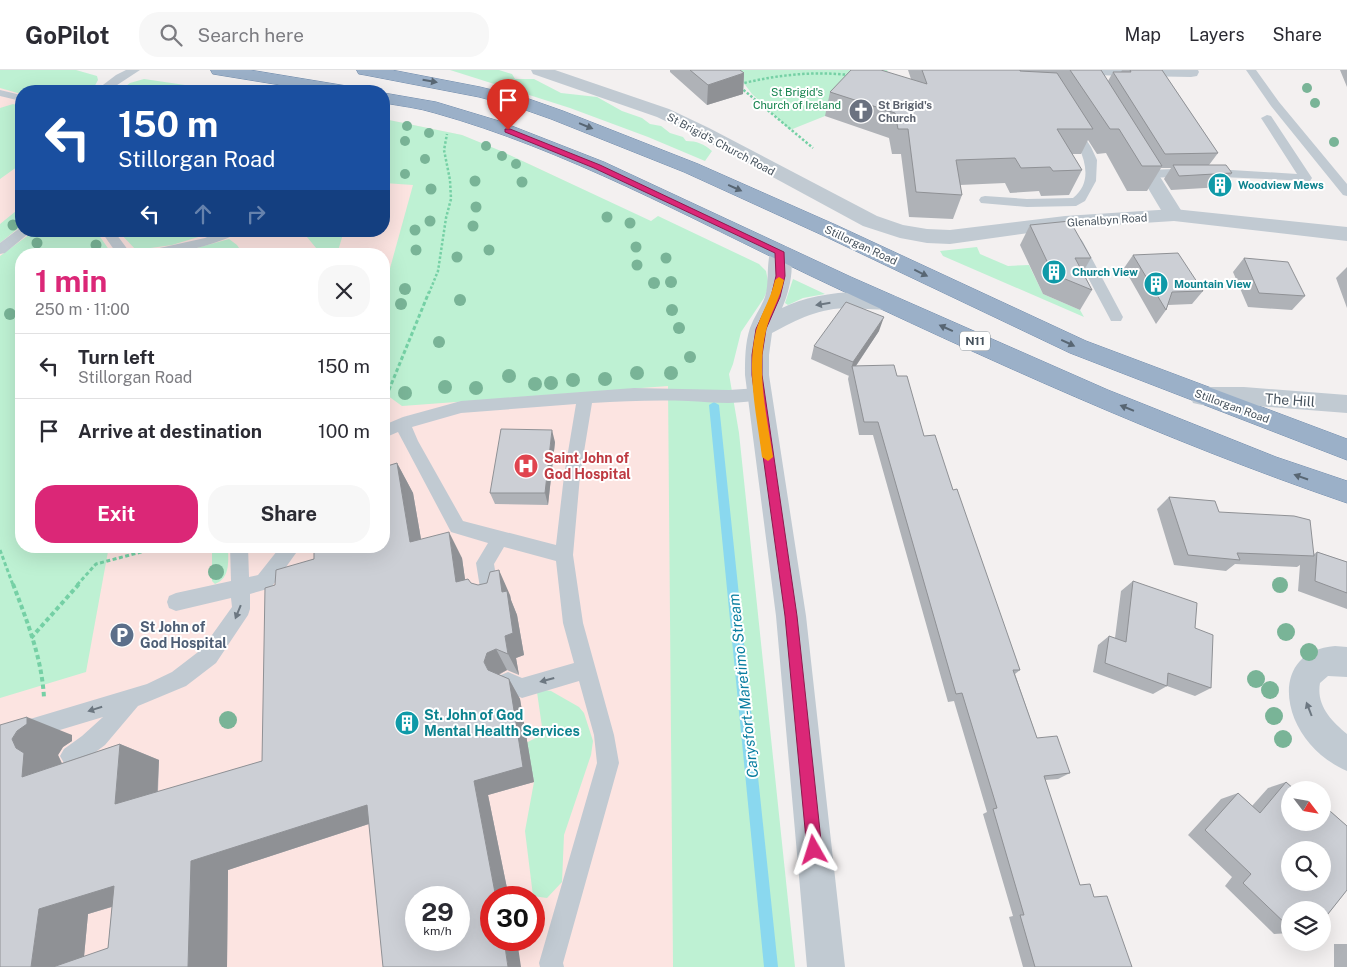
<!DOCTYPE html>
<meta charset="utf-8">
<style>
body{margin:0;font-family:"Public Sans",sans-serif;background:#f7f7f7;color:#2b2b33;height:100vh;display:flex;flex-direction:column;font-size:19px;white-space:nowrap}
*{box-sizing:border-box;margin:0}
p{font-size:16px;color:#7c7c81}
.icon{flex:none;width:28px;height:28px;fill:none;stroke:currentColor;stroke-width:2;stroke-linecap:round;stroke-linejoin:round}
.map{position:relative;flex:1;overflow:hidden}
.details{position:absolute;left:15px;top:178px;width:375px;height:305px;display:flex;flex-direction:column;background:#fff;border-radius:20px;box-shadow:0 5px 20px #0002}
.details>*{flex:none}
.top-card{position:absolute;left:15px;top:15px;width:375px;height:152px;border-radius:20px;box-shadow:0 5px 20px #0002;background:#1a4fa0;color:#fff;overflow:hidden}
.needle{width:32px;rotate:121deg}
.controls{position:absolute;left:1281px;top:711px;display:grid;gap:10px}
.controls a{display:grid;place-items:center;width:50px;height:50px;border-radius:50%;background:#fff;box-shadow:0 5px 20px #0002;font-size:25px}
.speed{position:absolute;left:405px;top:816px;display:flex;gap:10px;font-size:25px;font-weight:700;text-align:center}
.speed>*{display:grid;place-content:center;width:65px;height:65px;border-radius:50%;background:#fff;box-shadow:0 5px 20px #0002;line-height:1}
.speed small{font-size:12px;font-weight:400}
.speed .limit{border:8px solid #d22;background:#fff;color:#111}
.pin{position:absolute;display:grid;place-items:center;width:42px;height:42px;color:#fff;margin:-51px -21px;border-radius:50% 50% 50% 0;rotate:-45deg;box-shadow:0 0 5px #0007}
.pin .icon{rotate:45deg}
.me{position:absolute;width:55px;margin:-28px;rotate:354deg;stroke-linejoin:round;filter:drop-shadow(0 0 4px #0008)}
.turn{display:flex;align-items:center;gap:18px;height:105px;padding:0 20px;font-size:22px}
.turn .icon{width:65px;height:65px;stroke-width:2.5}
.turn b{display:block;font-size:35px;line-height:42px}
.lanes{display:flex;align-items:center;height:48px;padding:0 20px;background:#0003;justify-content:center;gap:25px;direction:ltr}
.lanes .off{opacity:.35}
.round{display:grid;place-items:center;flex:none;width:52px;height:52px;border-radius:20px;background:#f7f7f7}
.overview{display:flex;align-items:center;justify-content:space-between;height:85px;padding:0 20px}
h1{font-size:30px;font-weight:700;line-height:38px;color:#db2777}
.cta{display:flex;gap:10px;margin-top:auto;padding:10px 20px}
.cta a{flex:1;height:58px;border-radius:20px;background:#db2777;color:#fff;font-size:20px;font-weight:700;line-height:58px;text-align:center}
.cta a+a{background:#f7f7f7;color:#2b2b33}
ul{padding:0;list-style:none}
li{display:flex;align-items:center;gap:15px;height:65px;padding:0 20px;border-top:1px solid #e1e1e2}
li div{flex:1}
li b{display:block;font-size:19px}
li em{font-style:normal}
header{display:flex;align-items:center;gap:30px;box-sizing:border-box;height:70px;padding:0 25px;background:#fff;border-bottom:1px solid #e1e1e2}
header strong{font-size:24px}
nav{display:flex;gap:28px;margin-inline-start:auto;font-size:18px}
.search{width:350px;height:45px;background:#f7f7f7;display:flex;align-items:center;gap:12px;box-sizing:border-box;padding:0 18px;border-radius:20px;color:#7c7c81;font-size:19px}
.map>svg:first-child{display:block}
.medical{fill:#fce4e1;fill-rule:evenodd}
.green{fill:#bef1d3}
.lines{fill:none;stroke-linecap:round;stroke-linejoin:round}
.stream{fill:#8ad8ef;fill-rule:evenodd}
.trunk-casing{stroke:#728cac;stroke-width:1}
.path-far2{stroke:#75d0a5;stroke-width:2.5;stroke-dasharray:2.5 2;stroke-linecap:butt}
.path-far1{stroke:#75d0a5;stroke-width:3;stroke-dasharray:4 2.5;stroke-linecap:butt}
.path{stroke:#75d0a5;stroke-width:4;stroke-dasharray:4.5 3;stroke-linecap:butt}
.service{fill:#c1cad2;fill-rule:evenodd}
.minor{fill:#c1cad2;fill-rule:evenodd}
.tertiary{fill:#c1cad2;fill-rule:evenodd}
.trunk{fill:#9bb0c8;fill-rule:evenodd}
.tree{fill:#79b497}
.wall{fill:#afb2b7;fill-rule:evenodd}
.shaded-wall{fill:#8f9195}
.building{fill:#cccfd5;stroke:#8f9195;fill-rule:evenodd}
.oneway{fill:#586673}
.oneway2{fill:#6c7781}
.route{fill:#db2777;stroke:#8e194d}
.slow{fill:#f59e0b}
.labels{text-anchor:middle;dominant-baseline:central;stroke-width:4;stroke-linejoin:round;paint-order:stroke}
.far-park-label{font-size:11px;fill:#15834e;stroke:#fff}
.far-worship-label{font-size:11px;font-weight:bold;fill:#5b616d;stroke:#fff;text-anchor:start}
.far-street-label{font-size:11px;fill:#47535e;stroke:#fff}
.far-culture-label{font-size:11px;font-weight:bold;fill:#0d838f;stroke:#fff;text-anchor:start}
.shield{fill:#fff;stroke:#7e878e;stroke-width:1}
.shield-label{font-size:12px;font-weight:bold;fill:#47535e}
.street-label{font-size:14px;fill:#47535e;stroke:#fff}
.health-label{font-size:14px;font-weight:bold;fill:#be3a42;stroke:#fff;text-anchor:start}
.service-label{font-size:14px;font-weight:bold;fill:#4e5e75;stroke:#fff;text-anchor:start}
.culture-label{font-size:14px;font-weight:bold;fill:#0d838f;stroke:#fff;text-anchor:start}
.water-label{font-size:15px;font-style:italic;fill:#097ea0;stroke:#fff}
</style>
<header>
<strong>GoPilot</strong>
<div class="search"><svg class="icon" aria-label="search" viewBox="0 0 24 24"><circle cx="10" cy="10" r="6"/><path d="M15 15l6 6"/></svg>Search here</div>
<nav><a>Map</a><a>Layers</a><a>Share</a></nav>
</header>
<div class="map">
<svg width="1347" height="897" viewBox="0 0 1347 897">
<rect width="100%" height="100%" fill="#f3f0f0"/>
<!-- medical -->
<path class="medical" d="M0 0H76L88 5 21 21V161H384V49L462 65 527 93 640 147 669 316 673 897H0ZM21 184H384V476H21ZM416 828H459V870H416ZM491 828H534V870H491Z"/>
<!-- green -->
<path class="green" d="M0 0H76L97 6 98 10 92 21H21V24L0 18Z
M450 0H499L512 4 515 9H534L561 23 597 27 622 41 642 48 650 54 661 56 670 63 683 67 686 71C697 71 704 74 712 81L705 91 648 67 570 38Z
M734 0H887L891 9 853 18 825 46 790 60 752 24Z
M144 9 226 21H119L130 13Z
M13 34 21 36V94L0 109V38Z
M384 49 462 65 501 81 651 151 658 146 759 194 766 201 769 216 764 228 741 262 733 294 729 304 739 363 795 897H673L668 316 402 336 384 323V220L413 115 384 113Z
M21 137V156L0 173V154Z
M34 161H96L112 184H21V476H109L86 602 0 628V186Z
M118 161H218L172 175 136 180Z
M302 161H344L337 184H321Z
M229 169 237 175 243 184H175Z
M977 177 980 184 1008 196 1029 195 1043 224 1080 240 1084 247 943 186 940 181Z
M793 209 825 224 803 228 788 235 785 233Z
M212 476H228C228 490 231 508 215 514L212 511Z
M544 620 551 621 579 637 584 643 593 671 591 685 564 765 562 812 547 828 533 826 525 761 534 712 526 673 543 664 537 622Z"/>
<g class="lines">
<!-- stream -->
<path class="stream" d="M714 332 719 335 778 897H764L709 335Z"/>
<defs>
<path id="trunk" d="M211 0H250L347 16 353 17 356 21H317L219 5 213 4Z
M357 0H392L480 17 529 29 563 41 698 94 836 155 1086 271 1347 369V390L1070 283 822 165 684 102 551 49 517 37 479 27 365 5 359 4Z
M384 23 436 32 499 51 604 92 851 207 1108 320 1276 387 1347 411V433C1163 370 986 289 811 206 690 148 564 79 435 43 419 38 401 36 384 33Z"/>
</defs>
<!-- trunk casing -->
<use href="#trunk" class="trunk-casing"/>
<!-- path-far2 -->
<path class="path-far2" d="M740 14C776 5 812 1 849 5
M740 17 813 78
M429 223 438 201 446 148 451 129 450 110 444 80 447 64"/>
<!-- path-far1 -->
<path class="path-far1" d="M384 332 429 222
M0 480 13 515
M77 515 96 494 145 481"/>
<!-- path -->
<path class="path" d="M13 514C27 551 42 588 44 628
M31 568 79 514"/>
<!-- service -->
<path class="service" d="M126 0H140L108 21H95L116 5Z
M1246 0H1256L1279 32 1347 114V126L1343 125 1271 36Z
M0 20 21 25V31L0 26Z
M1267 45 1271 46 1312 108 1310 111 1198 106 1149 108 1143 104 1149 100 1198 98 1297 104 1261 48Z
M1072 53 1076 54 1091 77 1097 90 1096 111 1085 131 1076 136 1027 137 981 133 979 130 981 127 985 126 1027 129 1073 128C1098 108 1080 76 1066 56Z
M21 157V161H29L28 164 5 183 0 184V173Z
M101 161H114L131 184H117Z
M220 161H238L237 164C205 178 179 184 144 184L146 181 205 168Z
M1076 168 1081 169 1083 172 1123 247 1121 251H1111L1109 247 1069 172 1071 169Z
M634 318 729 320 759 318 765 320 767 324 765 328C741 336 712 332 688 331 656 330 624 331 592 333L580 406 573 485 583 553 614 665 619 693 563 893 564 897H540L539 893 597 693 594 665 579 611 522 628 501 619 498 612 501 605 508 602 522 608 574 593 563 553 556 491 504 477 494 494 500 530 498 536 491 538 484 536 482 530 476 493 488 473 451 462 398 362 384 368V355L403 347 461 331ZM576 334 564 406 556 475 463 451 418 371 412 357 461 343Z
M230 476H248L249 507 258 505 281 476H301L271 518 250 524V539L248 545 216 593 186 616 138 636 105 675 89 687 71 697 64 693 60 686 64 679 82 666 103 647 0 678V658L147 614 172 602 202 579 232 537 231 528 176 541 169 538 167 532 169 526 176 523 231 511Z"/>
<!-- minor -->
<path class="minor" d="M1077 0H1198L1199 2 1197 6 1191 7 1085 5 1079 4Z
M1133 72 1140 74 1142 78 1184 145 1181 150 1174 151 1167 150 1164 145 1124 78 1126 74Z
M780 175 787 177C797 192 789 223 782 238 812 223 864 217 897 227L900 232 897 237C882 242 865 238 850 238 819 238 798 249 772 263L769 285V305L806 546 845 897H807L776 546 745 305C745 290 745 273 750 258 754 247 761 238 765 227 770 212 765 188 773 177Z
M1335 576 1347 577V607L1328 606 1320 613C1316 635 1331 651 1347 664V701C1332 694 1320 686 1310 674 1279 638 1278 581 1335 576Z"/>
<!-- tertiary -->
<path class="tertiary" d="M531 0H555L669 39 709 58 877 146 903 155 927 159 950 160 1065 146 1174 139 1347 157V171L1174 151 1065 158 950 174 927 173 900 168 863 156 697 66 657 47 533 4Z
M1202 317H1244L1347 325V343L1244 335H1202L1193 333 1190 326 1193 319Z"/>
<!-- trunk -->
<use href="#trunk" class="trunk"/>
</g>
<!-- trees -->
<g class="tree">
<circle cx="1307" cy="18" r="5"/>
<circle cx="1315" cy="33" r="5"/>
<circle cx="407" cy="56" r="5"/>
<circle cx="429" cy="63" r="5"/>
<circle cx="405" cy="71" r="5"/>
<circle cx="1334" cy="72" r="5"/>
<circle cx="486" cy="76" r="5"/>
<circle cx="502" cy="86" r="5"/>
<circle cx="425" cy="89" r="5"/>
<circle cx="516" cy="94" r="5"/>
<circle cx="405" cy="104" r="5"/>
<circle cx="475" cy="111" r="5.5"/>
<circle cx="522" cy="112" r="5.5"/>
<circle cx="431" cy="119" r="5.5"/>
<circle cx="476" cy="137" r="5.5"/>
<circle cx="607" cy="147" r="5.5"/>
<circle cx="430" cy="151" r="5.5"/>
<circle cx="630" cy="153" r="5.5"/>
<circle cx="13" cy="155" r="5.5"/>
<circle cx="473" cy="156" r="5.5"/>
<circle cx="415" cy="160" r="5.5"/>
<circle cx="37" cy="173" r="5.5"/>
<circle cx="96" cy="175" r="5.5"/>
<circle cx="636" cy="177" r="5.5"/>
<circle cx="416" cy="180" r="5.5"/>
<circle cx="489" cy="180" r="5.5"/>
<circle cx="457" cy="187" r="5.5"/>
<circle cx="666" cy="188" r="5.5"/>
<circle cx="637" cy="195" r="5.5"/>
<circle cx="671" cy="212" r="6"/>
<circle cx="654" cy="213" r="6"/>
<circle cx="405" cy="219" r="6"/>
<circle cx="460" cy="230" r="6"/>
<circle cx="401" cy="234" r="6"/>
<circle cx="672" cy="240" r="6"/>
<circle cx="10" cy="244" r="6"/>
<circle cx="679" cy="258" r="6"/>
<circle cx="439" cy="272" r="6"/>
<circle cx="690" cy="287" r="6"/>
<circle cx="637" cy="303" r="7"/>
<circle cx="671" cy="303" r="7"/>
<circle cx="509" cy="306" r="7"/>
<circle cx="605" cy="309" r="7"/>
<circle cx="573" cy="310" r="7"/>
<circle cx="551" cy="313" r="7"/>
<circle cx="535" cy="314" r="7"/>
<circle cx="445" cy="317" r="7"/>
<circle cx="476" cy="318" r="7"/>
<circle cx="405" cy="323" r="7"/>
<circle cx="216" cy="502" r="8"/>
<circle cx="1280" cy="515" r="8"/>
<circle cx="1286" cy="562" r="9"/>
<circle cx="1309" cy="582" r="9"/>
<circle cx="1256" cy="609" r="9"/>
<circle cx="1270" cy="620" r="9"/>
<circle cx="1274" cy="646" r="9"/>
<circle cx="228" cy="650" r="9"/>
<circle cx="1283" cy="669" r="9"/>
</g>
<!-- wall -->
<path class="wall" d="M670 0H740L744 3 743 24 707 35 670 2Z
M908 0H1101L1108 11 1113 2H1121L1122 0H1162L1218 83 1209 95 1232 103 1222 117 1171 120 1164 109 1171 98H1161L1147 121H1127L1106 83 1097 84 1088 70 1081 84H1072L1082 100 1069 125 1041 126 1039 121 1010 123 1005 113 960 115 962 125 953 149 909 147 901 84H892L889 68 825 46 830 22 911 9Z
M1340 0H1347V17Z
M1030 155 1091 188 1083 202 1092 220 1080 240 1043 224 1020 175Z
M1133 185 1203 221 1192 234 1168 235 1166 240 1156 254 1124 198Z
M1244 188 1305 226 1292 240 1248 237 1233 202Z
M1347 197V238L1336 208Z
M879 261 856 296 897 306 924 366 953 420 1020 600 1015 604 1037 668 1070 703 1058 709 1045 710 1080 815 1094 827 1132 897H1023L1009 847 1013 846 983 744 987 742 954 631 948 632 873 365H859L848 309 849 305V306L811 289 814 276Z
M555 372 548 435 495 434 490 423Z
M397 393 413 423 421 469 462 488 465 510 471 513 510 525 511 530 517 545 524 585 516 588 519 605 507 600 499 605 509 609 520 629 534 712 488 725 509 828H491L369 754 228 800 227 897H0V655L72 665V671L63 677 58 685 62 693 120 674 159 690 158 722 262 691 275 515 314 489 384 476ZM112 837 108 878 84 887 88 844Z
M1169 427 1219 442 1314 484 1317 482 1347 492V539L1298 521 1300 495 1297 497 1235 494 1226 501 1174 495 1157 439Z
M1133 511 1195 558 1211 618 1195 626 1167 616 1153 624 1093 602 1098 575 1109 566 1115 568 1121 521Z
M1286 712 1295 720H1290V752H1322V734L1347 756V820L1324 849 1322 850V840H1290V863L1274 864 1225 816 1232 807 1188 765 1221 729 1238 723 1252 736 1268 718ZM1290 780H1322V812H1290Z
M1334 874H1347V897H1334Z"/>
<!-- shaded-wall -->
<path class="shaded-wall" d="M744 3 743 24 707 35 708 15Z
M884 247 879 261 853 300 852 296 849 306 853 292Z
M552 360 555 372 548 435 545 423Z
M397 393 413 423 426 498 410 472Z
M449 462 462 488 469 537 456 512Z
M499 500 510 525 511 530 517 545 524 585 516 588 519 605 508 584 505 566Z
M496 579 507 600 499 604 496 613 488 600 484 592 487 583Z
M509 609 520 629 534 712 488 725 509 828H496L474 711Z
M27 647 72 665V671L63 677 58 685 62 694 22 707 16 678 12 669Z
M120 674 159 690 156 747 115 734Z
M367 735 390 747 228 800 227 897H188L191 791Z
M114 816 157 823 88 844 83 897H31L39 839Z
M504 870H517L521 897H508Z"/>
<!-- building -->
<path class="building" d="M690 0H740L744 3 708 15Z
M851 0H881L927 14 922 0H1020V1L1057 3 1093 59H1057L1082 100 1053 101 1050 97 1021 98 1015 88 956 90 962 125 916 122 908 59H898L895 43 830 22Z
M1070 0H1101L1162 96H1142L1119 59H1110Z
M1130 0H1162L1218 83 1165 84 1113 2H1131Z
M1173 95H1226L1232 103 1179 106Z
M1070 151 1091 188H1075L1092 220 1053 204 1030 155Z
M1178 183 1203 221 1172 222 1166 240 1133 185Z
M1244 188 1288 192 1305 226 1259 223Z
M846 232 884 247 853 292 814 276Z
M894 295 897 306H907L924 366 935 365 953 420 957 419 1020 600H1013L1037 668 1057 666 1070 703 1044 706 1080 815 1090 814 1094 827 1107 826 1132 897H1035L1020 845H1024L993 739 997 738 962 623 956 624 878 352H864L852 296Z
M501 359 552 360 545 423H490Z
M397 393 410 472 449 462 456 512 468 509 471 513 478 515 487 513 490 502 499 500 502 522 507 521 513 563 505 566 508 584 496 579 487 583 484 592 488 600 509 609 523 697 474 711 496 828H491V870H504L508 897H383L367 735 191 791 188 897H53L108 878 114 816 39 839 31 897H0V655L27 647V654L17 661 12 669 16 678 24 683 22 707 120 674 115 734 262 691 265 518 275 515 276 500 314 489V476H384V397ZM416 828H459V870H416Z
M1169 427 1215 431 1219 442 1294 446 1310 450 1314 486 1237 483 1240 490 1188 485Z
M1317 482 1347 492V523L1315 511Z
M1133 511 1197 533 1195 558 1213 565 1211 618 1168 603 1167 616 1105 593 1109 566 1126 572Z
M1286 712 1295 720H1290V752H1322V734L1347 756V820L1324 849 1322 848V840H1314L1313 839V840H1290V858L1243 813 1251 804 1205 760 1238 723 1260 743ZM1290 780H1322V812H1290Z"/>
<!-- one-way arrows -->
<defs><path id="oneway-solid" d="M-6-.8H1V-3.2L6.5 0L1 3.2V.8H-6Z" transform="scale(1.25)"/></defs>
<g class="oneway">
<use href="#oneway-solid" transform="translate(430 11) rotate(10)"/>
<use href="#oneway-solid" transform="translate(586 56) rotate(22)"/>
<use href="#oneway-solid" transform="translate(735 118) rotate(24)"/>
<use href="#oneway-solid" transform="translate(921 203) rotate(26)"/>
<use href="#oneway-solid" transform="translate(946 258) rotate(-156)"/>
<use href="#oneway-solid" transform="translate(1068 273) rotate(25)"/>
<use href="#oneway-solid" transform="translate(1127 338) rotate(-158)"/>
<use href="#oneway-solid" transform="translate(1301 407) rotate(-161)"/>
</g>
<g class="oneway2">
<use href="#oneway-solid" transform="translate(823 234) rotate(171)"/>
<use href="#oneway-solid" transform="translate(238 542) rotate(112)"/>
<use href="#oneway-solid" transform="translate(547 610) rotate(165)"/>
<use href="#oneway-solid" transform="translate(95 639) rotate(163)"/>
<use href="#oneway-solid" transform="translate(1309 639) rotate(-111)"/>
</g>
<!-- route -->
<path class="route" d="M505 59H510L600 95 784 182 785 206 780 227 766 259 762 285V305L797 546 822 780 820 785 814 787 809 785 807 780 785 546 752 305V285L756 259 771 227 776 206 775 183 594 98 505 62Z"/>
<!-- slow -->
<path class="slow" d="M779 207 784 210C780 229 770 243 766 261 756 302 767 346 773 387L768 391 762 387C757 346 746 301 756 261 761 243 771 229 775 210Z"/>
<!-- icons -->
<defs>
<symbol id="church-disc" viewBox="-11 -11 22 22"><circle r="9.5" fill="#6b7280" stroke="#fff"/><path d="M-1.2-6h2.4v3.5h3.3v2.4h-3.3V6h-2.4V-.1h-3.3v-2.4h3.3Z" fill="#fff"/></symbol>
<symbol id="building-disc" viewBox="-11 -11 22 22"><circle r="9.5" fill="#0f9aa8" stroke="#fff"/><path d="M-4-6H4V6H1V3H-1V6H-4ZM-2.5-4.3h1.7v1.8h-1.7ZM.8-4.3h1.7v1.8H.8ZM-2.5-1h1.7V.8h-1.7ZM.8-1h1.7V.8H.8Z" fill="#fff"/></symbol>
<symbol id="hospital-disc" viewBox="-11 -11 22 22"><circle r="9.5" fill="#e0444e" stroke="#fff"/><path d="M-5-5h3v3.5h4V-5h3V5h-3V1.5h-4V5h-3Z" fill="#fff"/></symbol>
<symbol id="parking-disc" viewBox="-11 -11 22 22"><circle r="9.5" fill="#5c6f8a" stroke="#fff"/><path d="M-3.5-5.5H1a3.5 3.5 0 0 1 0 7H-1V5.5H-3.5ZM-1-3.4V-.6H.8a1.4 1.4 0 0 0 0-2.8Z" fill="#fff"/></symbol>
</defs>
<g fill-rule="evenodd">
<use href="#church-disc" x="847" y="27" width="28" height="28"/>
<use href="#building-disc" x="1206" y="101" width="28" height="28"/>
<use href="#building-disc" x="1040" y="188" width="28" height="28"/>
<use href="#building-disc" x="1142" y="200" width="28" height="28"/>
<use href="#hospital-disc" x="512" y="382" width="28" height="28"/>
<use href="#parking-disc" x="108" y="551" width="28" height="28"/>
<use href="#building-disc" x="393" y="639" width="28" height="28"/>
</g>
<g class="labels">
<!-- far-park labels -->
<g class="far-park-label">
<text x="797" y="22">St Brigid's<tspan x="797" dy="13">Church of Ireland</tspan></text>
</g>
<!-- far-worship labels -->
<g class="far-worship-label">
<text x="878" y="35">St Brigid's<tspan x="878" dy="13">Church</tspan></text>
</g>
<!-- far-street labels -->
<g class="far-street-label">
<text transform="translate(721 74) rotate(28)">St Brigid's Church Road</text>
<text transform="translate(1107 150) rotate(-4)">Glenalbyn Road</text>
<text transform="translate(861 175) rotate(25)">Stillorgan Road</text>
<text transform="translate(1232 336) rotate(20)">Stillorgan Road</text>
</g>
<!-- far-culture labels -->
<g class="far-culture-label">
<text x="1238" y="115">Woodview Mews</text>
<text x="1072" y="202">Church View</text>
<text x="1174" y="214">Mountain View</text>
</g>
<!-- shield labels -->
<rect class="shield" x="960" y="261.5" width="30" height="19" rx="4"/>
<g class="shield-label">
<text x="975" y="271">N11</text>
</g>
<!-- street labels -->
<g class="street-label">
<text transform="translate(1290 330) rotate(4)">The Hill</text>
</g>
<!-- health labels -->
<g class="health-label">
<text x="544" y="388">Saint John of<tspan x="544" dy="16">God Hospital</tspan></text>
</g>
<!-- service labels -->
<g class="service-label">
<text x="140" y="557">St John of<tspan x="140" dy="16">God Hospital</tspan></text>
</g>
<!-- culture labels -->
<g class="culture-label">
<text x="424" y="645">St. John of God<tspan x="424" dy="16">Mental Health Services</tspan></text>
</g>
<!-- water labels -->
<g class="water-label">
<text transform="translate(743 616) rotate(-96)">Carysfort-Maretimo Stream</text>
</g>
</g>
</svg>
<div class="controls">
<a><svg class="needle" viewBox="-14 -14 28 28"><path d="M0-13l5 13h-10z" fill="#e53935"/><path d="M0 13l5-13h-10z" fill="#7c7c81"/></svg></a>
<a><svg class="icon" aria-label="search" viewBox="0 0 24 24"><circle cx="10" cy="10" r="6"/><path d="M15 15l6 6"/></svg></a>
<a><svg class="icon" aria-label="layers" viewBox="0 0 24 24"><path d="M12 4l9 5-9 5-9-5zM3 14l9 5 9-5"/></svg></a>
</div>
<div class="speed"><div>29<small>km/h</small></div><div class="limit">30</div></div>
<div class="pin" style="left:508px;top:60px;background:#d93025"><svg class="icon" aria-label="arrive" viewBox="0 0 24 24"><path d="M6 21V4h12l-3 4 3 4H6"/></svg></div>
<svg class="me" style="left:814px;top:780px" viewBox="-20 -20 40 40"><path d="M0-17L14 15 0 8-14 15z" fill="#db2777" stroke="#fff" stroke-width="4"/></svg>
<div class="top-card">
<div class="turn"><svg class="icon" aria-label="left" viewBox="0 0 24 24"><path d="M17 20v-9H6M10 6l-5 5 5 5"/></svg><div><b>150 m</b>Stillorgan Road</div></div>
<div class="lanes"><svg class="icon" aria-label="left" viewBox="0 0 24 24"><path d="M17 20v-9H6M10 6l-5 5 5 5"/></svg><svg class="icon off" aria-label="ahead" viewBox="0 0 24 24"><path d="M12 20V5M6 11l6-6 6 6"/></svg><svg class="icon off" aria-label="right" viewBox="0 0 24 24"><path d="M7 20v-9h11M14 6l5 5-5 5"/></svg></div>
</div>
<section class="details">
<div class="overview"><div><h1>1 min</h1><p>250 m · 11:00</p></div><a class="round"><svg class="icon" aria-label="close" viewBox="0 0 24 24"><path d="M6 6l12 12M18 6L6 18"/></svg></a></div>
<ul>
<li><svg class="icon" aria-label="left" viewBox="0 0 24 24"><path d="M17 20v-9H6M10 6l-5 5 5 5"/></svg><div><b>Turn left</b><p>Stillorgan Road</p></div><em>150 m</em></li>
<li><svg class="icon" aria-label="arrive" viewBox="0 0 24 24"><path d="M6 21V4h12l-3 4 3 4H6"/></svg><div><b>Arrive at destination</b></div><em>100 m</em></li>
</ul>
<div class="cta"><a>Exit</a><a>Share</a></div>
</section>
</div>
